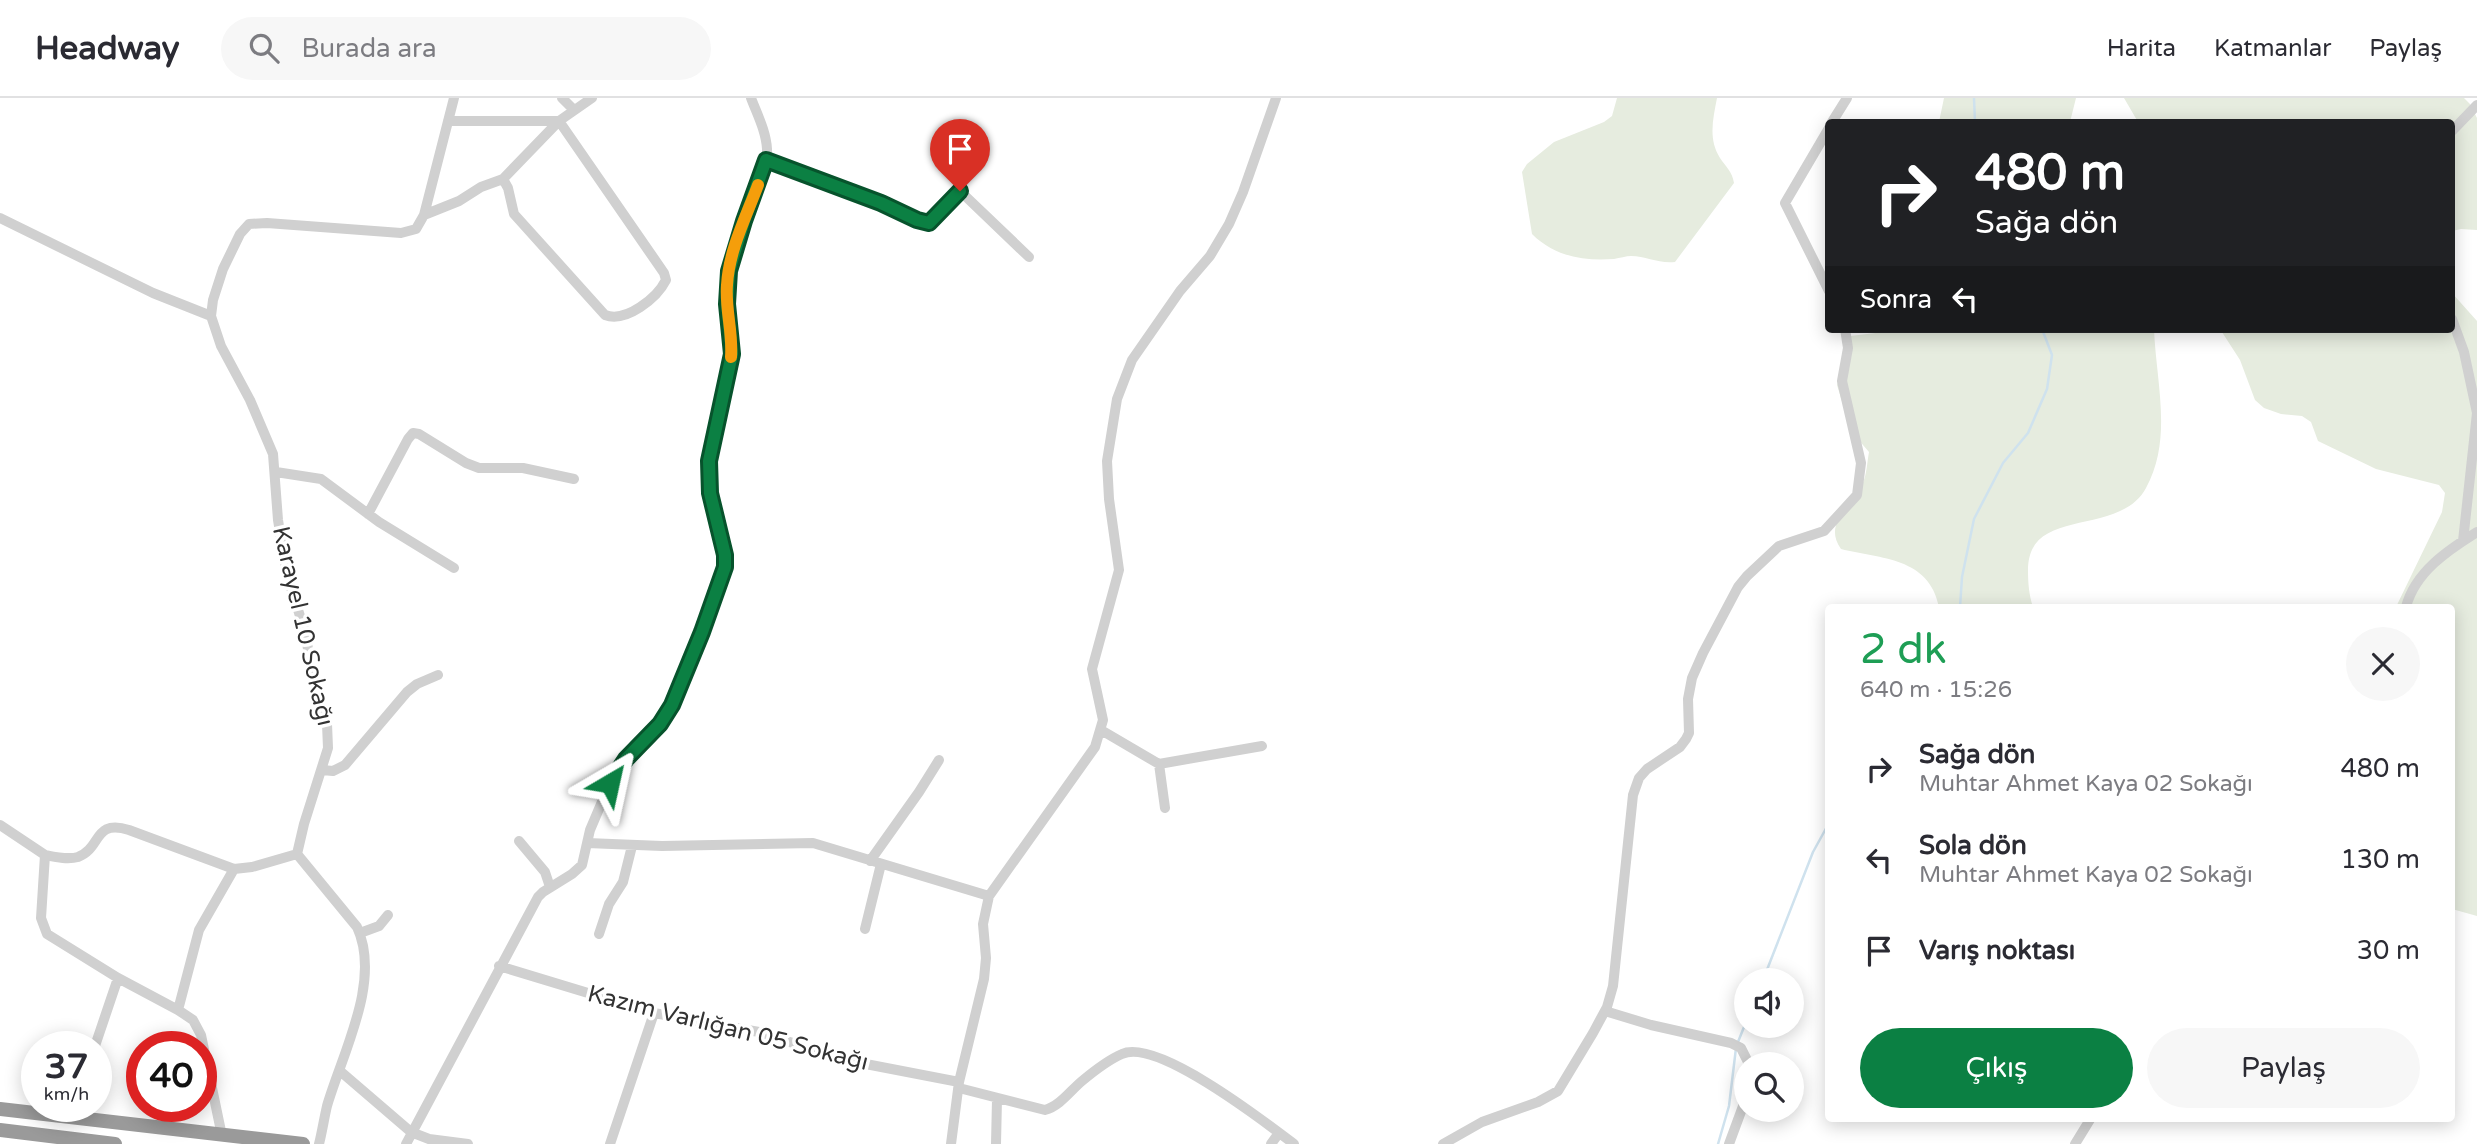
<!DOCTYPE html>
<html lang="tr">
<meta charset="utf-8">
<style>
body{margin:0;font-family:"Varela Round",sans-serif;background:#f7f7f7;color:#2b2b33;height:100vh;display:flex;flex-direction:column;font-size:26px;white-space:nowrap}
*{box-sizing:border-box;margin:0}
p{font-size:23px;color:#7c7c81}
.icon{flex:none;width:38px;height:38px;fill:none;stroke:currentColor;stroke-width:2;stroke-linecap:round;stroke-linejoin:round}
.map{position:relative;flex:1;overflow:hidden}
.details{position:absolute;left:1825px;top:506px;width:630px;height:518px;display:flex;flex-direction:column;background:#fff;border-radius:7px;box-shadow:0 4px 18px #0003}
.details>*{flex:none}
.top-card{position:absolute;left:1825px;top:21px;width:630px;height:214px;border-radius:7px;box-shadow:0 4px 18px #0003;background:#202124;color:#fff;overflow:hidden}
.controls{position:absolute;left:1734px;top:870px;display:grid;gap:14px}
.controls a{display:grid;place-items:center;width:70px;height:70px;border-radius:50%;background:#fff;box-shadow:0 4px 18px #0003;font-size:35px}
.speed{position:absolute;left:21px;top:933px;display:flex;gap:14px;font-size:35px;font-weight:700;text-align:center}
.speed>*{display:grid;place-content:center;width:91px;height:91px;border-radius:50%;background:#fff;box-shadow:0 4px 18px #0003;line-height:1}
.speed small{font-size:18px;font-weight:400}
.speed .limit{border:10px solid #d22;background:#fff;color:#111}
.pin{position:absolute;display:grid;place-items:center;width:60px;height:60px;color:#fff;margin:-72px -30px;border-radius:50% 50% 50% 0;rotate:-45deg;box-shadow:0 0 7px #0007}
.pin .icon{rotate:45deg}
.me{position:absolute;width:77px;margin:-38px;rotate:36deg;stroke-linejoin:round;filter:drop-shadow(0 0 5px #0008)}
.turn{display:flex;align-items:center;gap:24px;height:147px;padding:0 35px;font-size:32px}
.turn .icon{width:91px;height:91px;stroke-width:2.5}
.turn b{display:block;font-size:49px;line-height:60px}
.then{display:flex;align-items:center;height:66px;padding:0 35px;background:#0003;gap:14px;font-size:26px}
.round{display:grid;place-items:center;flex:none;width:74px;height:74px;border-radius:37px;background:#f7f7f7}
.summary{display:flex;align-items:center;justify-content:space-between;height:119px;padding:0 35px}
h1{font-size:42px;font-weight:600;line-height:52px;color:#1e9e55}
.button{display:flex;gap:14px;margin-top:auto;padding:14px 35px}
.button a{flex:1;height:80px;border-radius:42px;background:#0b8043;color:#fff;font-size:28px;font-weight:600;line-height:80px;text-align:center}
.button a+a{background:#f7f7f7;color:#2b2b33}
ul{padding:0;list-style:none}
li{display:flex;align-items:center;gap:21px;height:91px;padding:0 35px}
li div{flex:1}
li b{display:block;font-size:26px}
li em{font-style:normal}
header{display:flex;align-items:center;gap:42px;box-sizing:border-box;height:98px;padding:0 35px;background:#fff;border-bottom:2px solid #e1e1e2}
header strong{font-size:33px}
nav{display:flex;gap:38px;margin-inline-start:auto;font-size:24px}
.search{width:490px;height:63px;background:#f7f7f7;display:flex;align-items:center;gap:18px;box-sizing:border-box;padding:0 24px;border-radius:38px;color:#7c7c81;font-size:26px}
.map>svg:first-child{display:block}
.green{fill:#e6ecdf}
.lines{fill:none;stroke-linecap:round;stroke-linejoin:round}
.stream{stroke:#cfe2ee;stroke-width:2.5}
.minor{stroke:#d0d0d0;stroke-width:10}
.highway{stroke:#9a9a9a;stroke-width:14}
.route-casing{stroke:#07532c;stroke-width:18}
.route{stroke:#0b8043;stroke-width:12}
.slow{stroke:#f59e0b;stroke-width:12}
.labels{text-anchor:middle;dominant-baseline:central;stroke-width:7;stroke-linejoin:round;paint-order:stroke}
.street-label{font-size:24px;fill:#333;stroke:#fff}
</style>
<header>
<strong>Headway</strong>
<div class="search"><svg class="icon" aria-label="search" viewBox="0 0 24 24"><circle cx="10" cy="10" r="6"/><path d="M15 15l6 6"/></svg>Burada ara</div>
<nav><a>Harita</a><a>Katmanlar</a><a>Paylaş</a></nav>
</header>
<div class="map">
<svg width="2477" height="1046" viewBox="0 0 2477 1046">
<rect width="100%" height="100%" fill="#fff"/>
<!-- green -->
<path class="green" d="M1617 0H1717C1713 21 1708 41 1720 60 1726 69 1732 73 1734 85L1675 164C1659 166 1646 158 1631 158 1626 158 1620 160 1614 161 1584 163 1555 159 1532 136L1522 74 1527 66 1554 44 1604 24 1612 18Z
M1944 0H2076L2070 24H1939Z
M2124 0H2464L2470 6 2477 20V132L2461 131 2452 133V24H2138Z
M2452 195 2477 223V818L2452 811V509H2396L2442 414 2445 395 2439 387 2376 371 2318 343 2311 324 2302 318 2281 316 2264 310 2255 302 2240 262 2220 231H2452Z
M1910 231H2154C2156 284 2173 341 2146 390 2119 440 2028 407 2028 472 2028 485 2029 497 2033 509H1939C1929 459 1881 461 1841 451 1822 424 1853 410 1862 387 1867 377 1867 364 1869 354L1851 333 1837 287 1850 238Z"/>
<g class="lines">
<!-- stream -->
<path class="stream" d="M1974 0 1975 24
M1960 509 1962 479 1974 421 2003 365 2028 335 2047 291 2052 257 2042 231
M1763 882 1813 754 1829 725
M1738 944 1746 924
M1718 1046 1729 1008 1736 950"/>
<!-- minor -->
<path class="minor" d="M562 0 574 12
M448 23H559
M1832 24 1847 0
M1829 30 1785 105 1829 193
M2452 33 2477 7
M766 62 929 125 960 93 1029 159
M503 81 508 90 514 116 605 217C626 225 657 200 666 182L664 175 559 23
M424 117 459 103 481 89 503 81 559 23 592 0
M0 120 153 195 211 218
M2452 221 2464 254 2477 315 2463 443
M276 374 321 381 379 424 454 470
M368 416 408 341 413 335 419 336 466 365 479 370H523L574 381
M2406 509C2415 474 2448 452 2477 434
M1101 632 1159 666 1262 648
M1159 666 1165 710
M322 672 333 673 345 667 407 594 417 586 438 577
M0 727 45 757 41 820 47 836 118 880 178 912 193 922 201 937 222 1038
M519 743 545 774 550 789
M587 745 662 748 813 745 989 798
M297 756 304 726 328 650 327 626 312 580 306 537 287 477 278 422 273 356 250 302 221 248 211 218 213 202 223 171 240 136 249 126 267 125 401 135 416 131 424 117 454 0
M297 756 357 829C382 883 342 956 327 1008 324 1021 322 1034 319 1046
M45 757C55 759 68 762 78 759 102 750 93 721 129 732L234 771 252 769 297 756
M870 763 919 694 939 662
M865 831 881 766
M360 835 379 828 388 817
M599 836 609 806 623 784 632 748
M499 868 654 915 759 934 845 962 959 984
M178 912 199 832 234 771
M1605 913 1651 927 1731 945 1741 950 1749 966
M95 948 118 880
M340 973 411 1034 429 1041 468 1046
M959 990 1045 1012C1060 1008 1071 992 1082 983 1094 973 1108 962 1122 956 1157 940 1265 1024 1294 1046
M406 1046 538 799 543 794 572 776 582 767 590 732 610 685 626 661 660 626 672 607 722 481C732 445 707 409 708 372 710 333 728 296 731 257 734 232 725 208 727 183 730 155 742 127 752 101 758 86 768 68 767 51 766 33 757 16 751 0
M610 1046 654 915
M951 1046 959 984 984 881 986 860 983 826 989 798 1095 649 1103 622 1092 571 1119 472 1109 401 1107 363 1117 301 1132 262 1180 193 1210 158 1229 126 1243 94 1276 0
M996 1046 997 1001
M1271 1046 1279 1035
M1443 1046 1482 1024 1538 1004 1558 993 1593 935 1607 909 1613 888 1633 697 1639 680 1647 671 1680 649 1686 641 1689 635 1688 601 1692 580 1703 555 1738 489 1747 478 1779 448 1824 433 1857 397 1861 365 1842 283 1848 250 1845 231
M1729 1046 1746 1000
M2075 1046 2091 1020"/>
<!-- highway -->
<path class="highway" d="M0 1011 303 1046
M0 1032 115 1046"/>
</g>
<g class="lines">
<defs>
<path id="route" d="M610 685 626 661 660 626 672 607 702 534 725 469V457L710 395 709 363 732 256 727 206 729 173 744 123 766 62 881 105 917 122 929 125 960 93"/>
</defs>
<!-- route casing -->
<use href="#route" class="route-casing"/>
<!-- route -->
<use href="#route" class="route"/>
<!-- slow -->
<path class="slow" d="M731 259C733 234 725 211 727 187 729 152 746 119 758 87"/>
</g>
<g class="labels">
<!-- street labels -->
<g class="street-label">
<text transform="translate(303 528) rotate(77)">Karayel 10 Sokağı</text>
<text transform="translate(728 930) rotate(14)">Kazım Varlığan 05 Sokağı</text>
</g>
</g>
</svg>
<div class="controls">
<a><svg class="icon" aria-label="sound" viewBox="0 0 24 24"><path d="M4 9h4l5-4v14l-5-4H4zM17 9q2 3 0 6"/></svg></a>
<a><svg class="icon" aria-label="search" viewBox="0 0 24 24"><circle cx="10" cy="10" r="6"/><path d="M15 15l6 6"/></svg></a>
</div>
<div class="speed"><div>37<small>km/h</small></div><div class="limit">40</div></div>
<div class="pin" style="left:960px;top:93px;background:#d93025"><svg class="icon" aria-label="arrive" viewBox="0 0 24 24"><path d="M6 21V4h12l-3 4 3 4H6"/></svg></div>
<svg class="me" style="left:610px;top:685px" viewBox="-20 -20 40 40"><path d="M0-17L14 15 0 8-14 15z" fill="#0b8043" stroke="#fff" stroke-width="4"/></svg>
<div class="top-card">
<div class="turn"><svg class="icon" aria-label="right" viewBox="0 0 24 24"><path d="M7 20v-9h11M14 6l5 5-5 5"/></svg><div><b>480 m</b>Sağa dön</div></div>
<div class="then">Sonra<svg class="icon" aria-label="left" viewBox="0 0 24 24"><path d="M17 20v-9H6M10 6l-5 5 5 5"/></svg></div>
</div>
<section class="details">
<div class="summary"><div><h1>2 dk</h1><p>640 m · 15:26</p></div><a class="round"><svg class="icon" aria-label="close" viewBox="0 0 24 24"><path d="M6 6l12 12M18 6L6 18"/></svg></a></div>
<ul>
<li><svg class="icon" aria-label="right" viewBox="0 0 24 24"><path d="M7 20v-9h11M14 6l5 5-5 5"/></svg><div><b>Sağa dön</b><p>Muhtar Ahmet Kaya 02 Sokağı</p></div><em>480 m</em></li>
<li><svg class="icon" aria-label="left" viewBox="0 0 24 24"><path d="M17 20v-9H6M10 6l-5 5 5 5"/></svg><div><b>Sola dön</b><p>Muhtar Ahmet Kaya 02 Sokağı</p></div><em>130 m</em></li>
<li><svg class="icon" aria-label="arrive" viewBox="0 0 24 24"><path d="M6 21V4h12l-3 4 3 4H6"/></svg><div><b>Varış noktası</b></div><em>30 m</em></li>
</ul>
<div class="button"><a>Çıkış</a><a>Paylaş</a></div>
</section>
</div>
